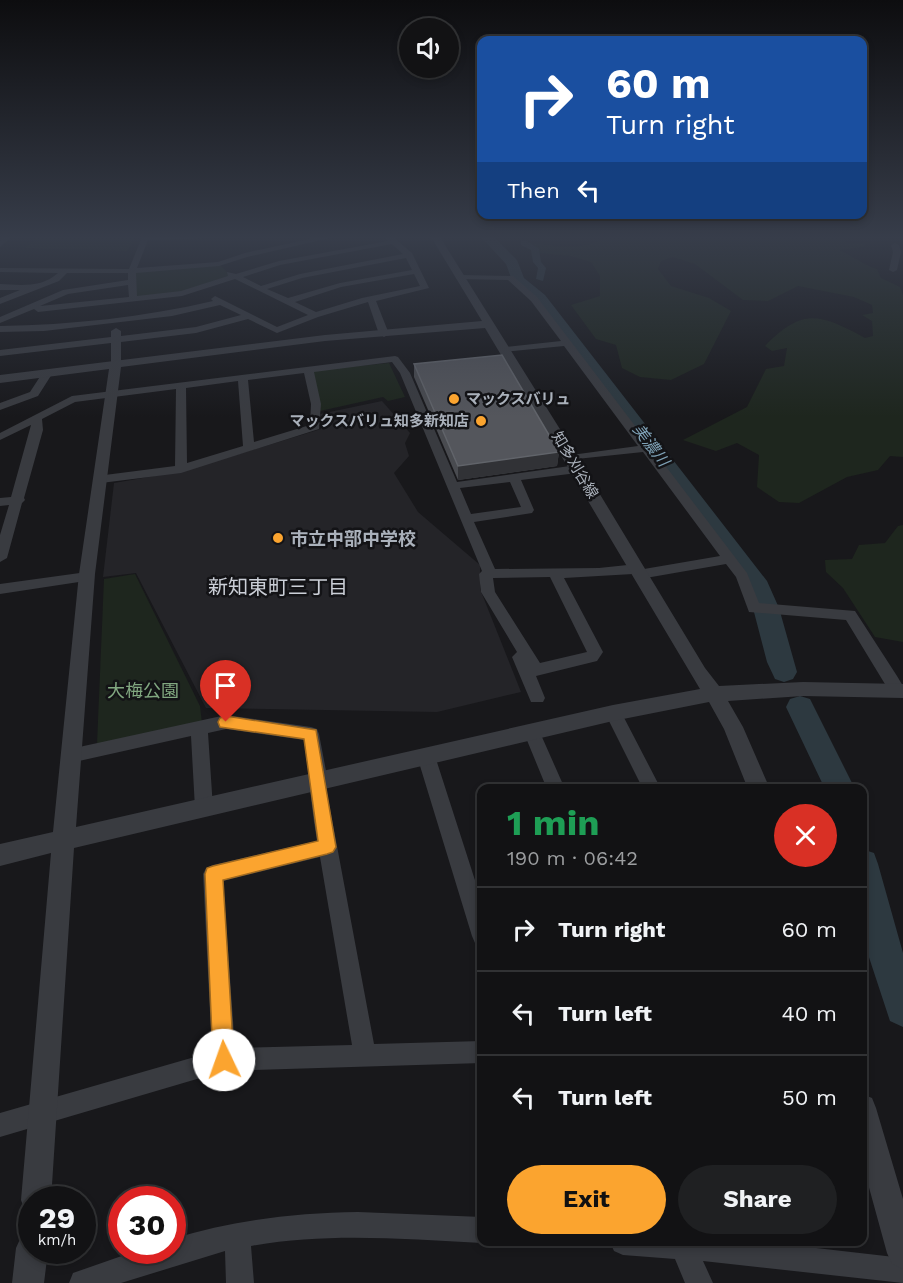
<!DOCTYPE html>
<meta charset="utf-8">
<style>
body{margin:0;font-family:"Work Sans","Noto Sans JP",sans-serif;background:#1f2022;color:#f1f3f6;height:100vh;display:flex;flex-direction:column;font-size:22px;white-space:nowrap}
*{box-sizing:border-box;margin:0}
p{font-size:20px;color:#9c9ea0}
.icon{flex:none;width:33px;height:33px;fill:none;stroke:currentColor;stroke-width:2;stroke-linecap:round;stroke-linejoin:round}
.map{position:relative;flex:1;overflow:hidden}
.side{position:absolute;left:477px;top:784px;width:390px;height:462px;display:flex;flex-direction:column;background:#121214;border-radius:12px;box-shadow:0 3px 9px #0003,0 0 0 2px #313234}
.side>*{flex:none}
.hud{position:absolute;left:477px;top:36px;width:390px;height:183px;border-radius:12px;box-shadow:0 3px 9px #0003,0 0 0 2px #313234;background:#1a4fa0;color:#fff;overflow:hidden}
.fabs{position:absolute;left:399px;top:18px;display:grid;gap:12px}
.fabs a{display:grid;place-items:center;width:60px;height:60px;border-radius:50%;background:#121214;box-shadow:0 3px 9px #0003,0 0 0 2px #313234;font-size:30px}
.speed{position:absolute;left:18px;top:1186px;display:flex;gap:12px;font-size:30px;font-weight:700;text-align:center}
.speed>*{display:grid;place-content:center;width:78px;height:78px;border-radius:50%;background:#121214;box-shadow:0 3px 9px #0003,0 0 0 2px #313234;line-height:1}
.speed small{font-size:15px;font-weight:400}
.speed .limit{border:9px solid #d22;background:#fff;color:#111}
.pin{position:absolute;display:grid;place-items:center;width:51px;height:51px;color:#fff;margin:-62px -26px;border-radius:50% 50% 50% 0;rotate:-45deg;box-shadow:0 0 6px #0007}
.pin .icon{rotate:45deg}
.me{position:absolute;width:66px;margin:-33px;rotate:357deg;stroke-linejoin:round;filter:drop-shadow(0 0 4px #0008)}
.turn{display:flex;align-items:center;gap:21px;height:126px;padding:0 30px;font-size:27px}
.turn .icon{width:78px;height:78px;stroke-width:2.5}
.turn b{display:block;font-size:42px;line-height:51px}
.then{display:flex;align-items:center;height:57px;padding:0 30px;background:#0003;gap:12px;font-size:22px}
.round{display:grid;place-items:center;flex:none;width:63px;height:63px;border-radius:32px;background:#1f2022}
.head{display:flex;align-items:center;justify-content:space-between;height:102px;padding:0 30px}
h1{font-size:36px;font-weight:700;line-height:45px;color:#1e9e55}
.primary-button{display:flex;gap:12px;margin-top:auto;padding:12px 30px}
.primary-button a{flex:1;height:69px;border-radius:36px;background:#fba42f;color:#111;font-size:24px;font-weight:700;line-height:69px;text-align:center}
.primary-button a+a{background:#1f2022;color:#f1f3f6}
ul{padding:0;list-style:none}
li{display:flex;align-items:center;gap:18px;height:84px;padding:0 30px;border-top:2px solid #313234}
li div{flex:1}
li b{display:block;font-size:22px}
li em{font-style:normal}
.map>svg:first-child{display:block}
.built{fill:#242428}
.green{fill:#1e261e}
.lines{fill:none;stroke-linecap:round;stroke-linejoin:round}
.canal{fill:#2d3940;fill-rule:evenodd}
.river{fill:#2d3940;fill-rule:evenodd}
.minor{fill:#393b40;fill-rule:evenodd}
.tertiary{fill:#393b40;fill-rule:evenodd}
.wall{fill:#494b50}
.shaded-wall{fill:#313236}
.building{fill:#54565c;stroke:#61646a;stroke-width:1.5}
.route{fill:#fba42f;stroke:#a36b1f;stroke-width:1.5}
.poi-dot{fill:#fba42f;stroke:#131316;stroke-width:2}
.labels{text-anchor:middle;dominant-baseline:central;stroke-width:5;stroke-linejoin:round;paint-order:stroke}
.far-poi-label{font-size:15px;font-weight:bold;fill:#aab1bb;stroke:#131316;text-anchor:start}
.far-street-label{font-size:15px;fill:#aab1bb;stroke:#131316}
.far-water-label{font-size:16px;font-style:italic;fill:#7fa2b7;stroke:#131316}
.poi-label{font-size:18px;font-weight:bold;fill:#aab1bb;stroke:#131316;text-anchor:start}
.park-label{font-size:18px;fill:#81a780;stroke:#131316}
.neighbourhood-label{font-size:20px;fill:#cbcfd7;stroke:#131316}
</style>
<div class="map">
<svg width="903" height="1283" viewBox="0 0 903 1283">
<rect width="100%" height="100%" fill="#18181b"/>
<!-- built -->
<path class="built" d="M382 401 410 433 405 443 409 456 394 473 418 512 480 565V589L521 692 437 712 206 708 136 573 103 577 114 483 183 471 321 429 320 414Z"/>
<!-- green -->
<path class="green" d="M37 237H135L127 251 25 248Z
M605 237H838L847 243H867L863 247 839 250C853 256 863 265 877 269L881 278 900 287 903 295V457L890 456 878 470 847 477 799 503 779 502 757 487 759 455 737 443 716 451 683 440 747 407 766 369 784 366 787 348 772 351 765 346C803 307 820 314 865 338L873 336 872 321 862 315 873 313 872 305 854 297 798 286 768 301 743 300 695 264 673 257 661 261 658 269 671 286 709 298 731 311 704 364 671 380 640 377 622 368 616 345 596 339 571 305 600 296V276L591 262 571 256 540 253 525 242C550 245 583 253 605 237Z
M219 264 232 277 196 289 133 299 132 271Z
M389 363 405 397 388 401 383 397 320 411 307 371Z
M903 525V642L875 637 843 588 826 572 825 560 852 559 859 545 885 543 898 526Z
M135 574 200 706 202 723 97 744 104 579Z"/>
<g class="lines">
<!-- canal -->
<path class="canal" d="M521 241H527L539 249 541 262 546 268 543 281 536 279 538 268 533 262 531 250 521 245Z"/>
<!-- river -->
<path class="river" d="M481 237H494L517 260 524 278 545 295 767 581 779 608 797 672 793 679 784 682 775 679 767 662 748 589 535 301 513 283 506 264Z
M800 696 810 699 855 789H825L786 707 790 699Z
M862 849 874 853 878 864 903 953V1027L890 1021 862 936Z"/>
<!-- minor -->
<path class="minor" d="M3 237H11L0 247V241Z
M142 237H237L148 240 137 268 218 262 245 253 319 237H334L247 257 219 266 136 273 137 296 181 291 228 276 227 272 236 274 279 261 388 241 385 237H393L412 253 429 288 376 301 389 334 384 337 379 334 368 302 318 317 277 333 248 319 196 333 121 342V364L116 367 111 364V343L0 356V350L111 337V331L116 328 121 331V336L196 327 241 315 220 305 172 316 44 331 0 332V326C71 325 144 317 213 301L211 299 215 296 277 327 308 315 235 279 182 296 38 312 34 309 0 323V317L63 290 128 280V273H67L59 281 0 304V298L20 290H0V284C20 285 42 288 58 273L0 272V268L129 269ZM392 244 403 254 300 274 261 286 243 277 280 265ZM406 258 412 270 340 283 288 298 267 289 302 278ZM414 274 420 286 362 298 316 312 295 302 341 287ZM128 285 129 297 40 306 68 294Z
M895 243 899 245 901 252 897 270 893 272 889 270 893 252 891 245Z
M460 275 513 276 537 297 747 573 759 603 855 611 897 676 903 686V694H891L846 620 749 612 736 577 726 564 640 579 633 574 564 578 603 652 597 661 536 676 545 698 543 702H531L512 657 517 652 481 592 479 574 482 571 400 373 392 362 314 372 321 404 319 429 181 473 101 483 97 482V476L175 466 176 389 75 402 42 419 43 430 24 498 25 500 22 503 7 558 0 562V535L9 505 0 506V498L11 497 31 425 0 440V433L72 396 395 356 398 357 410 373 457 482 577 465 583 469 577 473 521 480 534 510 532 513 474 522 495 569 599 568 637 564 644 569 720 556 643 452 567 460V456L571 455 638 446 564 346 502 352 500 350 505 347 561 341 531 301 508 280 457 279 456 277ZM304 373 311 404 310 425 254 442 248 380ZM238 381 243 446 187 463 186 388ZM510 482 521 507 471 514 460 488ZM550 577 587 652 540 663 495 592 493 578Z
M43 372 52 374 38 396 0 410V403L30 392Z
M87 572 94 577 92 580 0 594V584Z
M613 706 619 708 661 789H643L605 713 607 708Z
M226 715 311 727 317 729 319 734 326 771 325 782 374 1044 482 1041V1063L224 1071 0 1137V1113L212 1052 203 874 206 868 213 865 317 841C311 807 309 773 304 740L226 729 208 733 213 808 210 814 204 816 198 814 195 808 191 736 70 763 64 761 61 756 64 751 70 749ZM320 857 352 1045 235 1048 223 881Z
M532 726 538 728 565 789H547L524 733 526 728Z
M426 749 432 751 435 756 482 902V946L475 943 472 936 417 756 420 751Z
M358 1212 482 1217V1242H484L482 1243C405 1239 327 1232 251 1246L254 1283H226L225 1251 121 1283H69L73 1273 136 1251H172V1239C234 1220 294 1213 358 1212Z
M610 1242H764L903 1258V1283L703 1261 713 1283H685L675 1259 623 1255 614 1251Z"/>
<!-- tertiary -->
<path class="tertiary" d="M431 237H440L578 458 705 668 719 686 803 682 903 684V698L803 696 728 701 743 727 770 789H748L724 729 709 702 613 721 74 848 51 1200H32V1213L25 1211 21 1200 51 853 0 866V844L53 832 79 574 109 369 0 383V375L325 335 482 321ZM485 328 700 689 613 705 76 827 95 574 121 367 325 341Z
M862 1094 872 1098 876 1108 903 1199V1269L892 1264 887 1253 862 1162Z
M32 1232V1251H48L44 1283H12L16 1248 21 1237Z"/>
</g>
<!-- wall -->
<path class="wall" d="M414 364 559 452 557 466 458 480 414 377Z"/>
<!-- shaded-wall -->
<path class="shaded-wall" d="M559 452 557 466 458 480V466Z"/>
<!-- building -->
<path class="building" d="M502 355 559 452 458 466 414 364Z"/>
<!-- sky -->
<linearGradient id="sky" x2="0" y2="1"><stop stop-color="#0d0d0f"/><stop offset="0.57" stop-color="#373d4a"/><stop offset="1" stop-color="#373d4a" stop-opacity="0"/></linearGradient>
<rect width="903" height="417" fill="url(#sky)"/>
<!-- route -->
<path class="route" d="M226 716 316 730 336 847 333 852 327 854 223 880 234 1060 231 1067 224 1070 216 1067 213 1060 205 874 207 868 213 866 318 841 304 739 220 727 218 722 220 718Z"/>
<!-- markers -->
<g class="poi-dot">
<circle cx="454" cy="399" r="6"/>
<circle cx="481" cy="421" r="6"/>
<circle cx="278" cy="538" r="6"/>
</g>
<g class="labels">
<!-- far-poi labels -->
<g class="far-poi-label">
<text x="466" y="399">マックスバリュ</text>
<text x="469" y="421" text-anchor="end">マックスバリュ知多新知店</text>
</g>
<!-- far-street labels -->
<g class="far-street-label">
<text transform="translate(575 465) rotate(59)">知多刈谷線</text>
</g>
<!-- far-water labels -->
<g class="far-water-label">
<text transform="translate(651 445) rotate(53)">美濃川</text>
</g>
<!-- poi labels -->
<g class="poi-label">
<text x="290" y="538">市立中部中学校</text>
</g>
<!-- park labels -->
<g class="park-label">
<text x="143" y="690">大梅公園</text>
</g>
<!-- neighbourhood labels -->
<g class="neighbourhood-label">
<text x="278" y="587">新知東町三丁目</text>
</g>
</g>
</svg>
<div class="fabs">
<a><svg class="icon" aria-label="sound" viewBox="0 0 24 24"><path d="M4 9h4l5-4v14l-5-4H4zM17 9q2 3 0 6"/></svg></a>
</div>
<div class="speed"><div>29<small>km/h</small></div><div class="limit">30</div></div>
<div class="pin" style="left:226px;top:722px;background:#d93025"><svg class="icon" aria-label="arrive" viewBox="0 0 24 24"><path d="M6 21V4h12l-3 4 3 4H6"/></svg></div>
<svg class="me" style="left:224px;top:1060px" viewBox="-20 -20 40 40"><circle r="19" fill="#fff"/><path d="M0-13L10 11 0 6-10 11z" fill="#fba42f"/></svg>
<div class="hud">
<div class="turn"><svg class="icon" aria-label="right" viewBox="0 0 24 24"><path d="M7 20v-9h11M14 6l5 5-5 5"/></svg><div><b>60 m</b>Turn right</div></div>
<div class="then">Then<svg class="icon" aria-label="left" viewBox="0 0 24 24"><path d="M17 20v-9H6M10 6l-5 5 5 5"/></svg></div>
</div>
<section class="side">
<div class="head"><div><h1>1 min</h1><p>190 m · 06:42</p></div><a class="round" style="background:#d93025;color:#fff"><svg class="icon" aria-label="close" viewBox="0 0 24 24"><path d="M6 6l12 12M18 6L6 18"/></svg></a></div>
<ul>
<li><svg class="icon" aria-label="right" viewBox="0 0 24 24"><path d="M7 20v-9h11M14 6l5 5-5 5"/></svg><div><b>Turn right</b></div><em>60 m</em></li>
<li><svg class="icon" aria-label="left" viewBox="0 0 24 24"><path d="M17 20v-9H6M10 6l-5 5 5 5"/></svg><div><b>Turn left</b></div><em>40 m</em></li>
<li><svg class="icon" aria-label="left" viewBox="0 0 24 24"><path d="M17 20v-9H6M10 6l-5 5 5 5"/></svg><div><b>Turn left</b></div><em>50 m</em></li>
</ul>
<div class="primary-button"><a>Exit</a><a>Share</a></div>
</section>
</div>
